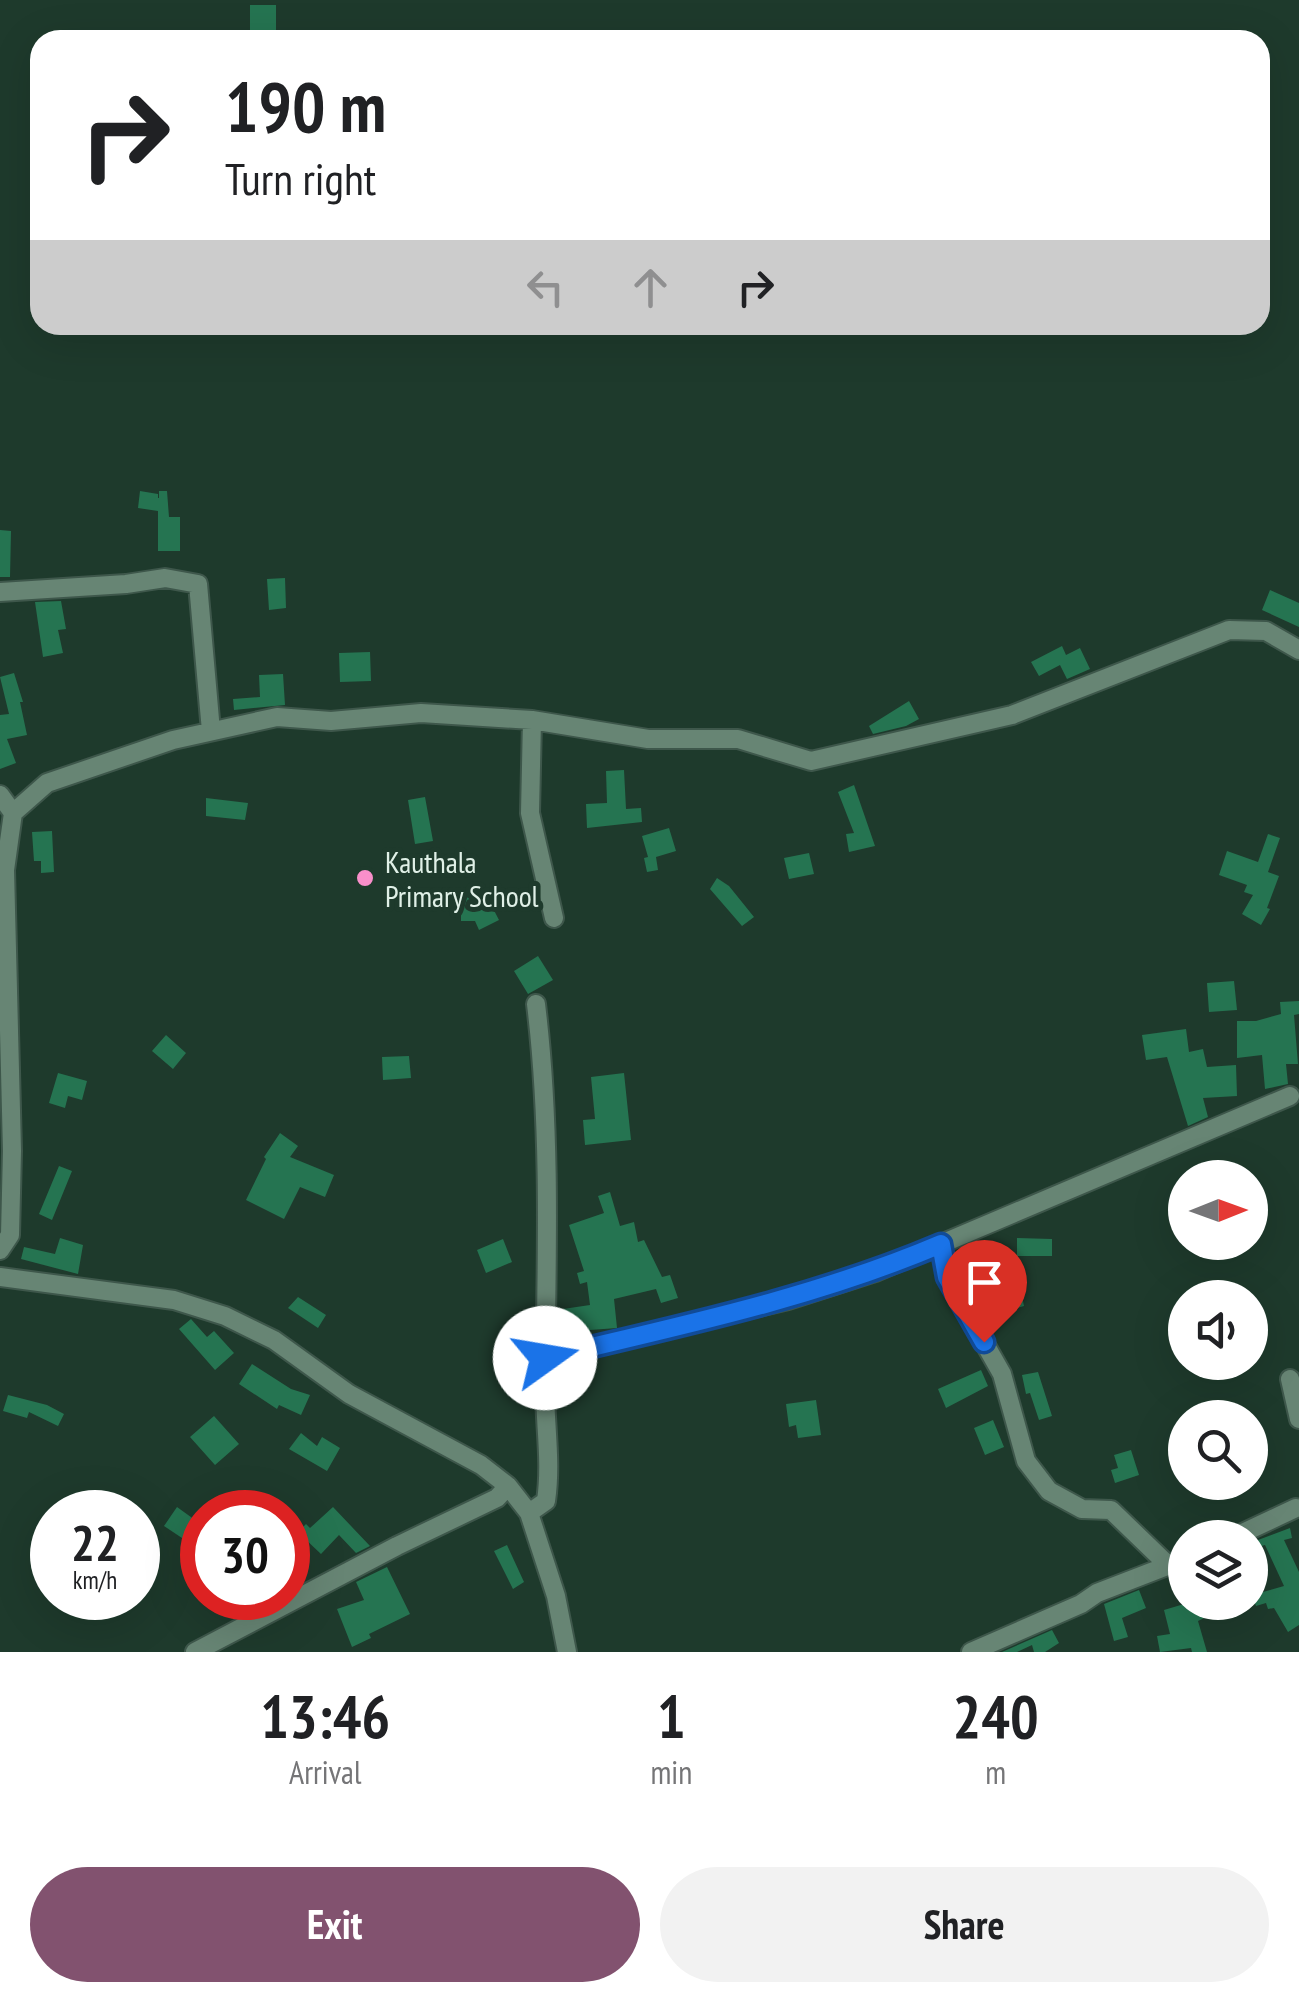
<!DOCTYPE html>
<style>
body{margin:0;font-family:"PT Sans Narrow",sans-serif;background:#f2f2f2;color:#202124;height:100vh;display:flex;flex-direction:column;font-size:38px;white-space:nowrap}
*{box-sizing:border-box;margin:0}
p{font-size:32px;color:#757577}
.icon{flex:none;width:55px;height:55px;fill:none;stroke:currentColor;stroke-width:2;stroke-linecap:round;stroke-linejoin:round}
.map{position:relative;height:1652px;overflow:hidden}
.side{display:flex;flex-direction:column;background:#fff;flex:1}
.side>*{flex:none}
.banner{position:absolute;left:30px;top:30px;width:1240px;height:305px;border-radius:30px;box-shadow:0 10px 40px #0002;background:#fff;color:#202124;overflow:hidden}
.needle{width:65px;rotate:89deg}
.buttons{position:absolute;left:1168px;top:1160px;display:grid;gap:20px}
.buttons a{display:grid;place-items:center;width:100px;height:100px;border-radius:50%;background:#fff;box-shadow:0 10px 40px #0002;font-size:50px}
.speed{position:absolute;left:30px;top:1490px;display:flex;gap:20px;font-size:50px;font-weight:700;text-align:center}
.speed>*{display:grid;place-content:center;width:130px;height:130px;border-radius:50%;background:#fff;box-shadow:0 10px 40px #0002;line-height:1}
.speed small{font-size:25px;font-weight:400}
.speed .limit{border:15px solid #d22;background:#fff;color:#111}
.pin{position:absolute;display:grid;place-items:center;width:85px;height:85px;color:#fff;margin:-102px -42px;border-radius:50% 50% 50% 0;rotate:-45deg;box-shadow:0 0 10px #0007}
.pin .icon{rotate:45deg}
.me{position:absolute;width:110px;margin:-55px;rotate:77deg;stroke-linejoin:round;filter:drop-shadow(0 0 8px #0008)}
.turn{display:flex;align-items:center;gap:35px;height:210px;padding:0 30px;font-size:45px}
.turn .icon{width:130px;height:130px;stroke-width:2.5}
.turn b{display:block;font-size:70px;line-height:85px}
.lanes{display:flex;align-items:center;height:95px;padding:0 30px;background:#0003;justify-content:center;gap:50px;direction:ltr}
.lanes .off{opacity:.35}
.eta{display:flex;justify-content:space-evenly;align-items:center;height:170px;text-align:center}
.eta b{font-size:60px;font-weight:700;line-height:70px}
.action{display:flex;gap:20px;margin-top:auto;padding:20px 30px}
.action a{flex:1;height:115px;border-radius:60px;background:#82526f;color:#fff;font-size:40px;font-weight:700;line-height:115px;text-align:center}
.action a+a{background:#f2f2f2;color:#202124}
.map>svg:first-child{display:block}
.building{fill:#257451}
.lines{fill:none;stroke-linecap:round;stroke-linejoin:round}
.street-casing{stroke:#3e574b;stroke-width:22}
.street{stroke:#678574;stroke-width:18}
.route-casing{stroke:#114b97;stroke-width:25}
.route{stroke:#1a73e8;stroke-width:18}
.poi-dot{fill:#f98fca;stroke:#1e3a2c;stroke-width:4}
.labels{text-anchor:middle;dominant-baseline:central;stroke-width:10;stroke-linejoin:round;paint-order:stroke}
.poi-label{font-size:30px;fill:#e0f0e7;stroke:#1e3a2c;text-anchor:start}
</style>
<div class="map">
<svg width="1299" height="1652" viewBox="0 0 1299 1652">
<rect width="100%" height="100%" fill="#1e3a2c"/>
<!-- building -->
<path class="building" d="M250 5H276V32H250Z
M140 491 158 494V498H159V491H167L169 517H180V551H158V511L138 508Z
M0 530 11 531 10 577H0Z
M285 578 286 608 269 610 267 579Z
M1270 590 1299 603V627L1262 610Z
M61 601 66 629 58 630 63 653 43 657 35 602Z
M1062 646 1066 655 1080 648 1090 669 1067 679 1060 665 1039 676 1031 662Z
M370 652 371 681 340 682 339 653Z
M14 673 23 702H20L27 735 7 739 16 763 0 769V715L9 714 0 677Z
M283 674 285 705 234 710 233 699 260 697 259 675Z
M909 701 919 719 906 726 873 734 869 726Z
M624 770 626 809 641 808 642 822 587 828 586 804 607 803 606 771Z
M854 785 875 846 849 852 846 834 854 833 838 792Z
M425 797 433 841 415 844 408 800Z
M206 798 248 803 245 820 206 816Z
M669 828 676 851 656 857 658 870 647 872 644 858 648 857 642 836Z
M52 831 54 872 41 873V861H34L32 832Z
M1268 834 1280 838 1268 872 1279 876 1267 908 1270 909 1261 925 1242 914 1253 895 1244 892 1247 885 1219 875 1227 851 1258 862Z
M809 853 814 874 789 879 784 858Z
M717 878 729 886 754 917 742 926 710 889Z
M483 889 499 920 479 930 475 921H461V901Z
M538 956 553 980 528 994 514 971Z
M1234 981 1237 1010 1209 1012 1207 983Z
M1299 1001V1014L1294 1015 1298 1064H1286L1288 1084 1265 1089 1262 1055 1237 1058V1021H1256L1281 1014 1280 1002Z
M1186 1029 1189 1052 1203 1049 1207 1067 1236 1065 1237 1096 1203 1098 1208 1117 1188 1126 1167 1057 1146 1060 1142 1035Z
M166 1035 186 1053 173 1069 152 1051Z
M409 1056 411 1078 383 1080 382 1057Z
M58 1073 87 1081 82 1100 68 1096 65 1108 49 1103Z
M624 1073 631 1140 585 1145 583 1120 595 1119 591 1077Z
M280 1133 298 1146 290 1157 334 1175 325 1197 300 1187 284 1219 246 1200 266 1159 264 1157Z
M59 1166 72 1171 52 1220 39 1214Z
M610 1192 620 1226 634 1222 638 1242 644 1240 662 1277 670 1275 678 1298 661 1303 656 1289 614 1299 617 1328 590 1330V1334L567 1338 563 1309 590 1305 587 1282 580 1284 577 1273 584 1271 569 1225 604 1213 598 1196Z
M60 1238 83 1245 78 1274 21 1259 24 1247 55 1254Z
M1017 1238 1052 1239V1256H1017Z
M503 1239 512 1262 486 1273 477 1250Z
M996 1250V1267L959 1269 958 1252Z
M1020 1287 1024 1306 993 1315 989 1301Z
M298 1297 326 1315 318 1328 288 1308Z
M191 1319 207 1337 214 1331 234 1353 215 1370 179 1329Z
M252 1364 291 1389 310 1395 301 1415 279 1405 277 1409 239 1384Z
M981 1370 988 1386 946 1408 938 1389Z
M1038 1372 1052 1416 1039 1420 1030 1393 1026 1394 1022 1375Z
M8 1395 47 1405 64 1414 58 1426 29 1412 27 1418 3 1411Z
M816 1400 821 1435 798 1438 796 1425 789 1427 786 1404Z
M214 1416 239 1444 215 1465 190 1437Z
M993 1420 1004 1447 985 1455 974 1428Z
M301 1433 317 1446 322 1437 340 1448 327 1471 289 1449Z
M1131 1450 1139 1475 1115 1483 1111 1470 1118 1468 1114 1455Z
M177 1507 202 1525V1551L188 1536 185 1540 164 1526Z
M333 1507 370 1546 356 1553 339 1535 321 1554 303 1537 288 1545V1523L299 1531 306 1524 310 1528Z
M1290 1528 1292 1538 1284 1540 1299 1572V1625L1288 1632 1274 1608 1268 1609 1266 1603 1256 1606 1252 1595 1284 1586 1265 1545 1250 1549V1543Z
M507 1545 524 1582 513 1589 494 1551Z
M387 1567 410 1614 369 1634 371 1638 352 1647 337 1609 364 1600 356 1582Z
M1184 1573 1185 1604 1237 1602 1198 1621 1207 1652H1192L1191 1648 1160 1652 1157 1636 1170 1634 1164 1610 1184 1604 1172 1578Z
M1139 1590 1146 1608 1122 1618 1128 1637 1114 1641 1104 1604Z
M1052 1630 1059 1643 1045 1652H1034L1032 1645 1017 1652H1002Z"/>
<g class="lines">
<defs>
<path id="street" d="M0 592 126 584 165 578 198 584 211 731
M532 720 530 813 554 918
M0 795 13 813
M941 1244 947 1277 1002 1374 1026 1461 1049 1491 1082 1509 1111 1510 1169 1566
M0 1250 10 1235 12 1151 5 870 13 813 47 783 173 740 277 717 331 721 421 713 532 720 648 739H738L811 761 1012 715 1229 630 1266 631 1299 650
M0 1277 174 1300 225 1316 274 1340 349 1394 481 1465 508 1486 529 1513 556 1596 567 1652
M545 1358 788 1300 875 1272 1290 1096
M1290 1379 1299 1419
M529 1513 546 1501C552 1460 544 1420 545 1379 547 1255 551 1127 536 1004
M1232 1538 1296 1508
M195 1652 397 1546 497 1498 508 1486
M971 1652 1081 1604 1097 1593 1185 1559"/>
</defs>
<!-- street casing -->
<use href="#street" class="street-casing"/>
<!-- street -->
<use href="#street" class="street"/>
</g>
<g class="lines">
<defs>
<path id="route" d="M545 1358C679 1326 814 1298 941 1244L947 1277 984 1342"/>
</defs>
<!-- route casing -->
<use href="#route" class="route-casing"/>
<!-- route -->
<use href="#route" class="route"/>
</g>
<!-- markers -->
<circle class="poi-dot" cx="365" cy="878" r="10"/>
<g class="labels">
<!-- poi labels -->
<g class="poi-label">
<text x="385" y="861">Kauthala<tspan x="385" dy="34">Primary School</tspan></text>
</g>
</g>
</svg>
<div class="buttons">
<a><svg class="needle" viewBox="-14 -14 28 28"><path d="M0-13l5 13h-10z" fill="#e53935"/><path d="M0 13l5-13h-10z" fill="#757577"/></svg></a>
<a><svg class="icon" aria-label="sound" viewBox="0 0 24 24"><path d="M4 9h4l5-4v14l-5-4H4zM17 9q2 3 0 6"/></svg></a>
<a><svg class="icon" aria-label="search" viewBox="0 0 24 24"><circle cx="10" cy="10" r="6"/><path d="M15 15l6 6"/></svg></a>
<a><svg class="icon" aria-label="layers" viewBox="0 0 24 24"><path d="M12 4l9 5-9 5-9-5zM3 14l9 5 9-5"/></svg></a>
</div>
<div class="speed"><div>22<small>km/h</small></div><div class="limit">30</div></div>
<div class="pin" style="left:984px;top:1342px;background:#d93025"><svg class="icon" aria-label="arrive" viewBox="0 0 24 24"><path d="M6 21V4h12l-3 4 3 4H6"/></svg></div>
<svg class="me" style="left:545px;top:1358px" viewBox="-20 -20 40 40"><circle r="19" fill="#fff"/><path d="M0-13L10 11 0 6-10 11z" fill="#1a73e8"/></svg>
<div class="banner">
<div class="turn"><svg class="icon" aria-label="right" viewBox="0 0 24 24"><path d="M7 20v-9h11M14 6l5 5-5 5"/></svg><div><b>190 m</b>Turn right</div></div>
<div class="lanes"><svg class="icon off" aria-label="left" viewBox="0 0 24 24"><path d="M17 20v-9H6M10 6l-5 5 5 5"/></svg><svg class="icon off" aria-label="ahead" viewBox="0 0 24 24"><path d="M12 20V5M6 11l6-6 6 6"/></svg><svg class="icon" aria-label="right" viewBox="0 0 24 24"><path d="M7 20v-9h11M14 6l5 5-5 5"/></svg></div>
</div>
</div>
<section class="side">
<div class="eta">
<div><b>13:46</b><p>Arrival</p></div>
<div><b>1</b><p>min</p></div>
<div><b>240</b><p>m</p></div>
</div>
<div class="action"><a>Exit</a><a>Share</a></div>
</section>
